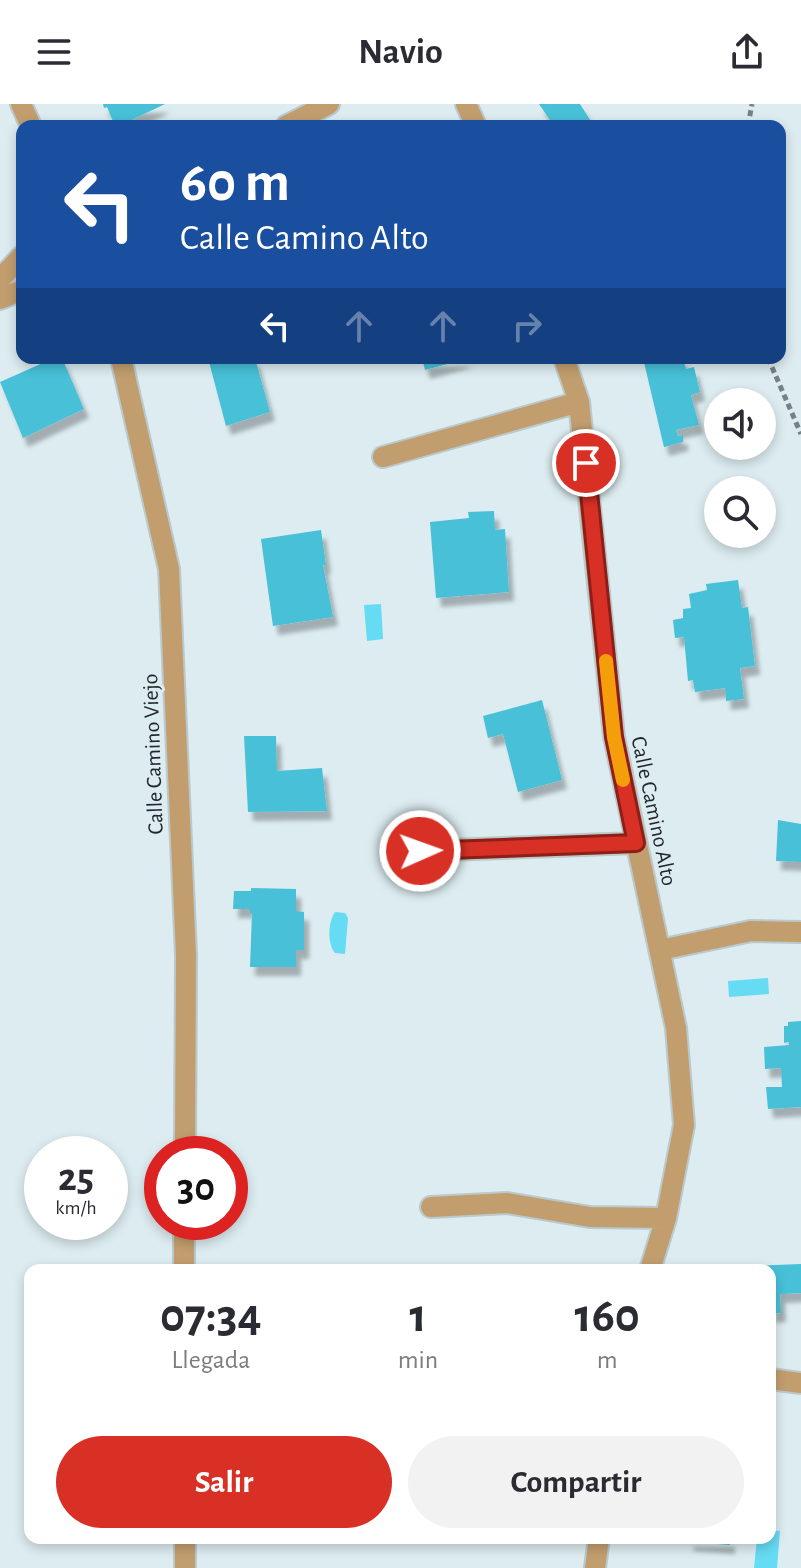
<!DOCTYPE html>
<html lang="es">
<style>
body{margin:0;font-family:"Alegreya Sans",sans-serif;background:#f2f2f3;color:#2b2b33;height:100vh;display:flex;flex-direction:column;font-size:30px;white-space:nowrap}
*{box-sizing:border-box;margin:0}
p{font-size:26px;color:#7c7c81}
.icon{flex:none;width:44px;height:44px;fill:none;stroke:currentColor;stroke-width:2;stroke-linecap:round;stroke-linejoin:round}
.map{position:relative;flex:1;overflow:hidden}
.side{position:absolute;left:24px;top:1160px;width:752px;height:280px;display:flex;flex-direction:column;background:#fff;border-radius:16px;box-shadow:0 4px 12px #0003}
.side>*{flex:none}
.hud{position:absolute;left:16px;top:16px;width:770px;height:244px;border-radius:16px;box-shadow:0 4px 12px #0003;background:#1a4fa0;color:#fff;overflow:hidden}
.buttons{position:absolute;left:704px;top:284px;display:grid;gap:16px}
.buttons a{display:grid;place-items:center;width:72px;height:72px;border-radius:50%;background:#fff;box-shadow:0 4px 12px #0003;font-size:40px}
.speed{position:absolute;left:24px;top:1032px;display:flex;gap:16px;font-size:40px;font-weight:700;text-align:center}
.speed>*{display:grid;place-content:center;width:104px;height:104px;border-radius:50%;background:#fff;box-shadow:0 4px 12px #0003;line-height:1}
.speed small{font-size:20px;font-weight:400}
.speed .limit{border:12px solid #d22;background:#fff;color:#111}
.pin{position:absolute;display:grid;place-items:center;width:68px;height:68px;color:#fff;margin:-34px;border:4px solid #fff;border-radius:50%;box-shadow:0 2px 8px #0007}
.me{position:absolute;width:88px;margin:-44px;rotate:88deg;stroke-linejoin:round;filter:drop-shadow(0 0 6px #0008)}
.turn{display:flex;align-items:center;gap:28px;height:168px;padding:0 32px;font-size:36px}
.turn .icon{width:104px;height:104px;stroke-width:2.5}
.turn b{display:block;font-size:56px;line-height:68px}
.lanes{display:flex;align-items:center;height:76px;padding:0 32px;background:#0003;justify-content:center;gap:40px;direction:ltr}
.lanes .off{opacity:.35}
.eta{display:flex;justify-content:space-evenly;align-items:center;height:136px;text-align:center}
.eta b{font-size:48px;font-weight:700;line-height:56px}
.action{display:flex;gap:16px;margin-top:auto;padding:16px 32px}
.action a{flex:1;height:92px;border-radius:48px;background:#d93025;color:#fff;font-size:32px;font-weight:700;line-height:92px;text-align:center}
.action a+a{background:#f2f2f3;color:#2b2b33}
header{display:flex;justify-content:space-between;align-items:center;height:104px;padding:0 32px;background:#fff;font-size:36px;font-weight:700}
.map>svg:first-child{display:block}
.water{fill:#66dbf4}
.building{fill:#47c0d8;filter:url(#shadow)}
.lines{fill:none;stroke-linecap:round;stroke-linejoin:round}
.street-casing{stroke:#bac9cc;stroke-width:24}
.path{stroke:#768183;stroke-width:5;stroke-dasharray:6 4;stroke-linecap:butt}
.street{stroke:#c29e6e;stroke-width:20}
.route-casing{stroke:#8d1f18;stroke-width:20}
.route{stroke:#d93025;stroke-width:14}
.slow{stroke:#f59e0b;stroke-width:14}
.labels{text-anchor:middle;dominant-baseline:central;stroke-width:6;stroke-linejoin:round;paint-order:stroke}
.street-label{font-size:22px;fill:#212728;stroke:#dcecf0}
</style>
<header><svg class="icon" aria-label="menu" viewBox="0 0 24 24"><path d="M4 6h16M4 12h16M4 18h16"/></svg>Navio<svg class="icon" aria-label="share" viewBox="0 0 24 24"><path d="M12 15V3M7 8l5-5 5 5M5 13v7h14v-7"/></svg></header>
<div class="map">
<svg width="801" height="1464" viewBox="0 0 801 1464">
<defs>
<filter id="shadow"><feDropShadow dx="5" dy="9" stdDeviation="2" flood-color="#0004"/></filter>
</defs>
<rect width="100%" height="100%" fill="#dcecf0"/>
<!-- water -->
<path class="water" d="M381 500 383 535 367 537 364 501Z
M335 808 345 809 348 814 345 850 335 849C327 840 328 818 335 808Z
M768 874 769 890 729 893 728 877Z
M770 1426 780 1427 777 1464H754L757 1434H770Z"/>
<!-- building -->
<path class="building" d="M103 0H165L119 22H115L107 3 104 4Z
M539 0H580L594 22H554Z
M54 254H62L84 305 23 334 0 278Z
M208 254H255L270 308 226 322Z
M422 254H466V255L425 266Z
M643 254H683L686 265 694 263 700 288 691 291 699 321 676 326 678 332 683 331V338L664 343Z
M494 407 495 426 505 425 509 488 436 494 430 418 469 414 468 408Z
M321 426 326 461H323L333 513 273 522 261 435Z
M738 476 742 504 748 503 755 562 740 564 744 595 726 597 725 584 695 588 693 576 688 577 684 533 675 534 673 516 683 514V505L691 504 689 490 707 486 706 480Z
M542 596 562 676 518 688 503 630 488 634 483 612Z
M244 632H276L277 667 322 664 327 707 248 708Z
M778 716 801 720V758L776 757Z
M251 784 296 785V807L304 808V846H296V863H250L252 809H250V805H233L234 787H251Z
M801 917V1003L768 1005 766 983H782L781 964 765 965 764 943 789 941V938L784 939V922H788V918Z
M801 1160V1189L780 1190 781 1209 770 1210V1166H720V1163Z
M689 1434H730V1441L688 1438Z"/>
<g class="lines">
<defs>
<path id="street" d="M21 0 31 22
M466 0 476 22
M286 22 329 0
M0 175 22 152
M0 195 22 186
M121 254 169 465 186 851 185 1050
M564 254 579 298 614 633 676 924 684 1021 666 1114 650 1166
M383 353 579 298
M420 747 636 739
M660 846 751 827 801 828
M431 1103 507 1099 590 1113 666 1114
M184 1166V1118
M770 1275 801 1279
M185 1434V1464
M595 1464 599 1434"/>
</defs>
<!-- street casing -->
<use href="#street" class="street-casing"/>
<!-- path -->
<path class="path" d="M748 22 752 0
M768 254 801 330"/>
<!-- street -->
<use href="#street" class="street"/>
</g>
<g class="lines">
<defs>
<path id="route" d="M420 747 636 739 614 633 586 359"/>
</defs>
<!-- route casing -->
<use href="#route" class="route-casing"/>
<!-- route -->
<use href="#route" class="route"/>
<!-- slow -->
<path class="slow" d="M606 557 614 633 623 676"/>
</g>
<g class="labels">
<!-- street labels -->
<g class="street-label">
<text transform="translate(153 650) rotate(-92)">Calle Camino Viejo</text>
<text transform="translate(654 707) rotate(78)">Calle Camino Alto</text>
</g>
</g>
</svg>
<div class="buttons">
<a><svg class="icon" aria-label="sound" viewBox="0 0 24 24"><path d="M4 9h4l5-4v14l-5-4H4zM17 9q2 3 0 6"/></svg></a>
<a><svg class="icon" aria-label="search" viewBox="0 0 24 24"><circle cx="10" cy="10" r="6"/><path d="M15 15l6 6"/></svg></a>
</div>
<div class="speed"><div>25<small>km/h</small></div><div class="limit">30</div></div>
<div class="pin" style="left:586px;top:359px;background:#d93025"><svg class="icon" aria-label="arrive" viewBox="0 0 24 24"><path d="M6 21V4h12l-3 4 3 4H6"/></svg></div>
<svg class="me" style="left:420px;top:747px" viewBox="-20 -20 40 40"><circle r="17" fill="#d93025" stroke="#fff" stroke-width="3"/><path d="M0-11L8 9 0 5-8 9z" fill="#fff"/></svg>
<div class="hud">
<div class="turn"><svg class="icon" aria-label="left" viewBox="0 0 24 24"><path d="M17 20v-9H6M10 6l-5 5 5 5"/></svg><div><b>60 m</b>Calle Camino Alto</div></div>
<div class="lanes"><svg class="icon" aria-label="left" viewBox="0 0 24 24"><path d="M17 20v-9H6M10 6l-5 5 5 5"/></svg><svg class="icon off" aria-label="ahead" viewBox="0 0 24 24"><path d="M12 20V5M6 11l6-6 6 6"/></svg><svg class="icon off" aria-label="ahead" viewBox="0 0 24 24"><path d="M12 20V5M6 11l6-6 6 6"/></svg><svg class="icon off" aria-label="right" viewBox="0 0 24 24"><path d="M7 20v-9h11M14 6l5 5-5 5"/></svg></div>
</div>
<section class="side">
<div class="eta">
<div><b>07:34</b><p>Llegada</p></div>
<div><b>1</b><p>min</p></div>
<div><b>160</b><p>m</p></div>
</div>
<div class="action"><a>Salir</a><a>Compartir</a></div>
</section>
</div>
